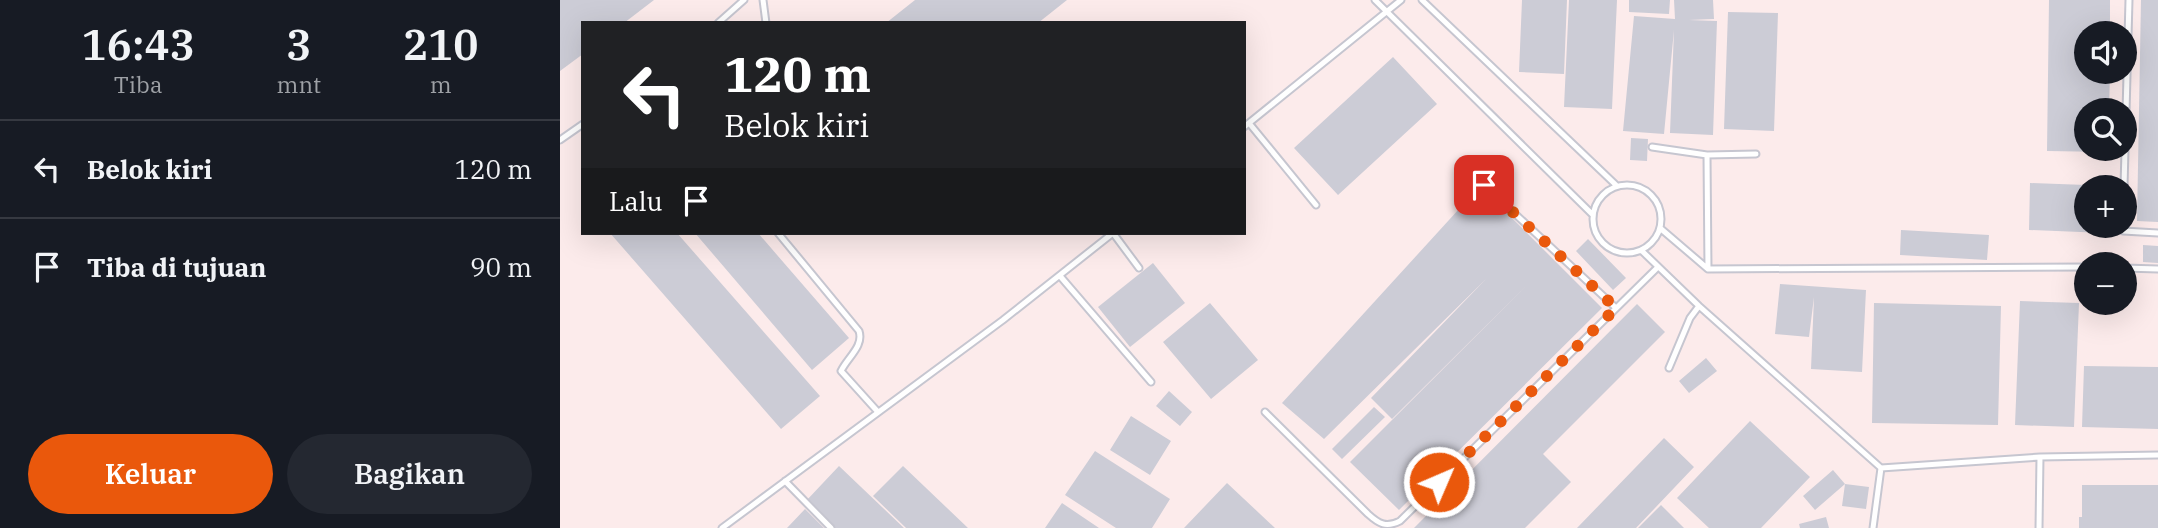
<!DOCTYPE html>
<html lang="id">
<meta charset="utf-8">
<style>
body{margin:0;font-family:"IBM Plex Serif",serif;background:#242831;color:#f1f3f6;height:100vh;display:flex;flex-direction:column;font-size:26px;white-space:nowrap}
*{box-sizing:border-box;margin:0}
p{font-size:23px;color:#9ea1a6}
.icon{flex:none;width:38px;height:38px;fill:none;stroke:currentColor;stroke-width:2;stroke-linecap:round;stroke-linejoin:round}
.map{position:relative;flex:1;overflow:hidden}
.drawer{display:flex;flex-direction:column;background:#171b24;width:560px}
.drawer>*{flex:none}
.hud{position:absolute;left:21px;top:21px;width:665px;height:214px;border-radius:0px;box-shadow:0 7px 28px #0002;background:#202124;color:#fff;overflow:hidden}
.buttons{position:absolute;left:1514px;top:21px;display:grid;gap:14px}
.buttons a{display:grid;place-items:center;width:63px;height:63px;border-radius:50%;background:#171b24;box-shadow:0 7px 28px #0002;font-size:35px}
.pin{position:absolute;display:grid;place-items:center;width:60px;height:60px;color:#fff;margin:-30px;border-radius:14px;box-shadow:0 4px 10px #0006}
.me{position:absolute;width:77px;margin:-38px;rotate:45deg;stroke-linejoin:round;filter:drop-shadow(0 0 5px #0008)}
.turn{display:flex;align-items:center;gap:24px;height:147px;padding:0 28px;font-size:32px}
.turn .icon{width:91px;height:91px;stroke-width:2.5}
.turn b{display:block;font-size:49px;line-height:60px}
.then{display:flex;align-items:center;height:66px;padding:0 28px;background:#0003;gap:14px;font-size:26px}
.eta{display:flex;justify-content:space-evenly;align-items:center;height:119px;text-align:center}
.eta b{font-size:42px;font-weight:600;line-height:49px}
.cta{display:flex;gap:14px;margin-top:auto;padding:14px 28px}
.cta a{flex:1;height:80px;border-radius:42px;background:#ea580c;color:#fff;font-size:28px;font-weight:600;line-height:80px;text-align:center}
.cta a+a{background:#242831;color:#f1f3f6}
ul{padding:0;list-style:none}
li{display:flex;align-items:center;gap:21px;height:98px;padding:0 28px;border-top:2px solid #363941}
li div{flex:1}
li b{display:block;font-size:26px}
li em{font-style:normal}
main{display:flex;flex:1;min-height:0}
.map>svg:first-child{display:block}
.industrial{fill:#fcebeb;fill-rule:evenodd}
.building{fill:#ccccd6}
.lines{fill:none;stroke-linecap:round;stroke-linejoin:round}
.service-casing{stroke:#c6c6d0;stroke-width:9}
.service{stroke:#fff;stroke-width:5}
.route{stroke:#ea580c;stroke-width:12;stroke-dasharray:0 21.6}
</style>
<main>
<section class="drawer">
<div class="eta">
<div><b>16:43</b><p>Tiba</p></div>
<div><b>3</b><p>mnt</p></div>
<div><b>210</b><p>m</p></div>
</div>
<ul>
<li><svg class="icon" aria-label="left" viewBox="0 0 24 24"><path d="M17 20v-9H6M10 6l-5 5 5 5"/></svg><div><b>Belok kiri</b></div><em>120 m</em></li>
<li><svg class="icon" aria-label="arrive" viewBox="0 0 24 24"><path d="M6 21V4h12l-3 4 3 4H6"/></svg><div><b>Tiba di tujuan</b></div><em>90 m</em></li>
</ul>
<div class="cta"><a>Keluar</a><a>Bagikan</a></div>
</section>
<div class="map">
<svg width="1598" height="528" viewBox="0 0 1598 528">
<rect width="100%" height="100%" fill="#f9f9fd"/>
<!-- industrial -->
<path class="industrial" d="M0 0H1598V528H0ZM23 23H684V233H23ZM1526 33H1564V72H1526ZM1526 110H1564V149H1526ZM1526 187H1564V226H1526ZM1526 264H1564V303H1526Z"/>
<!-- building -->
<path class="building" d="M0 0H94L64 23H23V54L0 71Z
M355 0H507L478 23H326Z
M962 0H1007L1004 74 959 72Z
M1009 0H1057L1052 109 1004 107Z
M1069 0H1110L1109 14 1069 12Z
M1114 0H1153L1154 19 1129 20 1157 21 1153 135 1110 133 1114 30 1104 134 1063 131 1074 16 1115 19Z
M1489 0H1550V33H1526V72H1550L1549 110H1526V149H1549V152L1487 151Z
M1581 0H1598V222L1577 221Z
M1168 12 1218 13 1214 131 1164 129Z
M833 57 877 104 778 195 734 148Z
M1071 138 1088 139 1087 161 1070 160Z
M1470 183 1526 185V226H1546L1545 233 1469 230Z
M920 186 1042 308 839 510 790 462 973 279 832 419 811 398 926 279 764 439 722 403Z
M1341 230 1429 235 1427 260 1340 255Z
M50 233H117L260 396 221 429Z
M135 233H198L289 338 252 370Z
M1028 239 1066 278 1053 290 1016 251Z
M1583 245 1598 246V263L1583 262Z
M593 263 625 303 570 347 538 307Z
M1220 284 1306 290 1302 372 1251 369 1254 297 1249 337 1215 334Z
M1460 301 1519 303 1514 427 1455 425Z
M650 303 698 360 651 399 603 342Z
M1314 303 1441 306 1438 425 1312 423Z
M1077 304 1105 332 983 454 1011 482 965 528H854Z
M1146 358 1157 371 1129 393 1119 381Z
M1524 366 1598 367V429L1522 427Z
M609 391 632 412 620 426 596 406Z
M814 407 825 417 782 459 772 449Z
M571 416 611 441 590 475 550 450Z
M1190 421 1250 477 1201 528H1149L1117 498Z
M1104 438 1134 467 1076 528H1017Z
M535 451 610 499 592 528H556L505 495Z
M279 466 344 528H275L246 501Z
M343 466 408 528H346L313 496Z
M1273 470 1285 484 1255 510 1243 496Z
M667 483 715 528H624Z
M1285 484 1309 487 1306 509 1282 506Z
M1522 485H1598V528H1519V517H1522Z
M502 503 539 528H485Z
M1101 505 1124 528H1078Z
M245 509 264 528H227Z
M1266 517 1269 528H1240L1239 524Z"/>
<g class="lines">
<defs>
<path id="service" d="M203 0 206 23
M815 0 1033 215
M862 0 1057 186
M158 23 184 0
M689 123 756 205
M684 127 841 0
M0 140 23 124
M1092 147 1147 155 1148 269
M1147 155 1196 154
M924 185 1056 308
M1033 219a34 34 0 1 1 68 0a34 34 0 1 1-68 0Z
M1564 187 1569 0
M1563 226V231L1598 233
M1100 228 1148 269 1526 267
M218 233 299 331C304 346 288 357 281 371L318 412
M553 233 579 268
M1081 250 1139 306 1321 468 1480 457 1598 455
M1564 268 1598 269
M500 276 591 382
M1109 368 1130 318 1139 306
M705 412 808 514C819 524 826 528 840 521L1098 267
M225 481 271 528
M162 528 443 320 553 233
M1313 528 1321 468
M1479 528 1480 457"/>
</defs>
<!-- service casing -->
<use href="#service" class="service-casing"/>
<!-- service -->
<use href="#service" class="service"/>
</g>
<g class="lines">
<!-- route -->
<path class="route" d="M879 482 1056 308 924 185"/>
</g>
</svg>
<div class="buttons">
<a><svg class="icon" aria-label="sound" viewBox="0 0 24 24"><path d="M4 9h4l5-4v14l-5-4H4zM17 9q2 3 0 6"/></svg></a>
<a><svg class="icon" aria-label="search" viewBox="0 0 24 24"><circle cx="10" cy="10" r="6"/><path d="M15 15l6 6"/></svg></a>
<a>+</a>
<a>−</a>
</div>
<div class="pin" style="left:924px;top:185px;background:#d93025"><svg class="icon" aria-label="arrive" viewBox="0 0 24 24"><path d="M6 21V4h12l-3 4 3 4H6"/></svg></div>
<svg class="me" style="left:879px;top:482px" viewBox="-20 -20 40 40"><circle r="17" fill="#ea580c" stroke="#fff" stroke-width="3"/><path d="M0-11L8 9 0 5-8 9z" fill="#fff"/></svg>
<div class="hud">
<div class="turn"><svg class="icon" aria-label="left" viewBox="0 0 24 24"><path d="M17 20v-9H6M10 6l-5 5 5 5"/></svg><div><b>120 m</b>Belok kiri</div></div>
<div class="then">Lalu<svg class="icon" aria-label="arrive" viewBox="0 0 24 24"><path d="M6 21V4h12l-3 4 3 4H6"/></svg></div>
</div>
</div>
</main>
